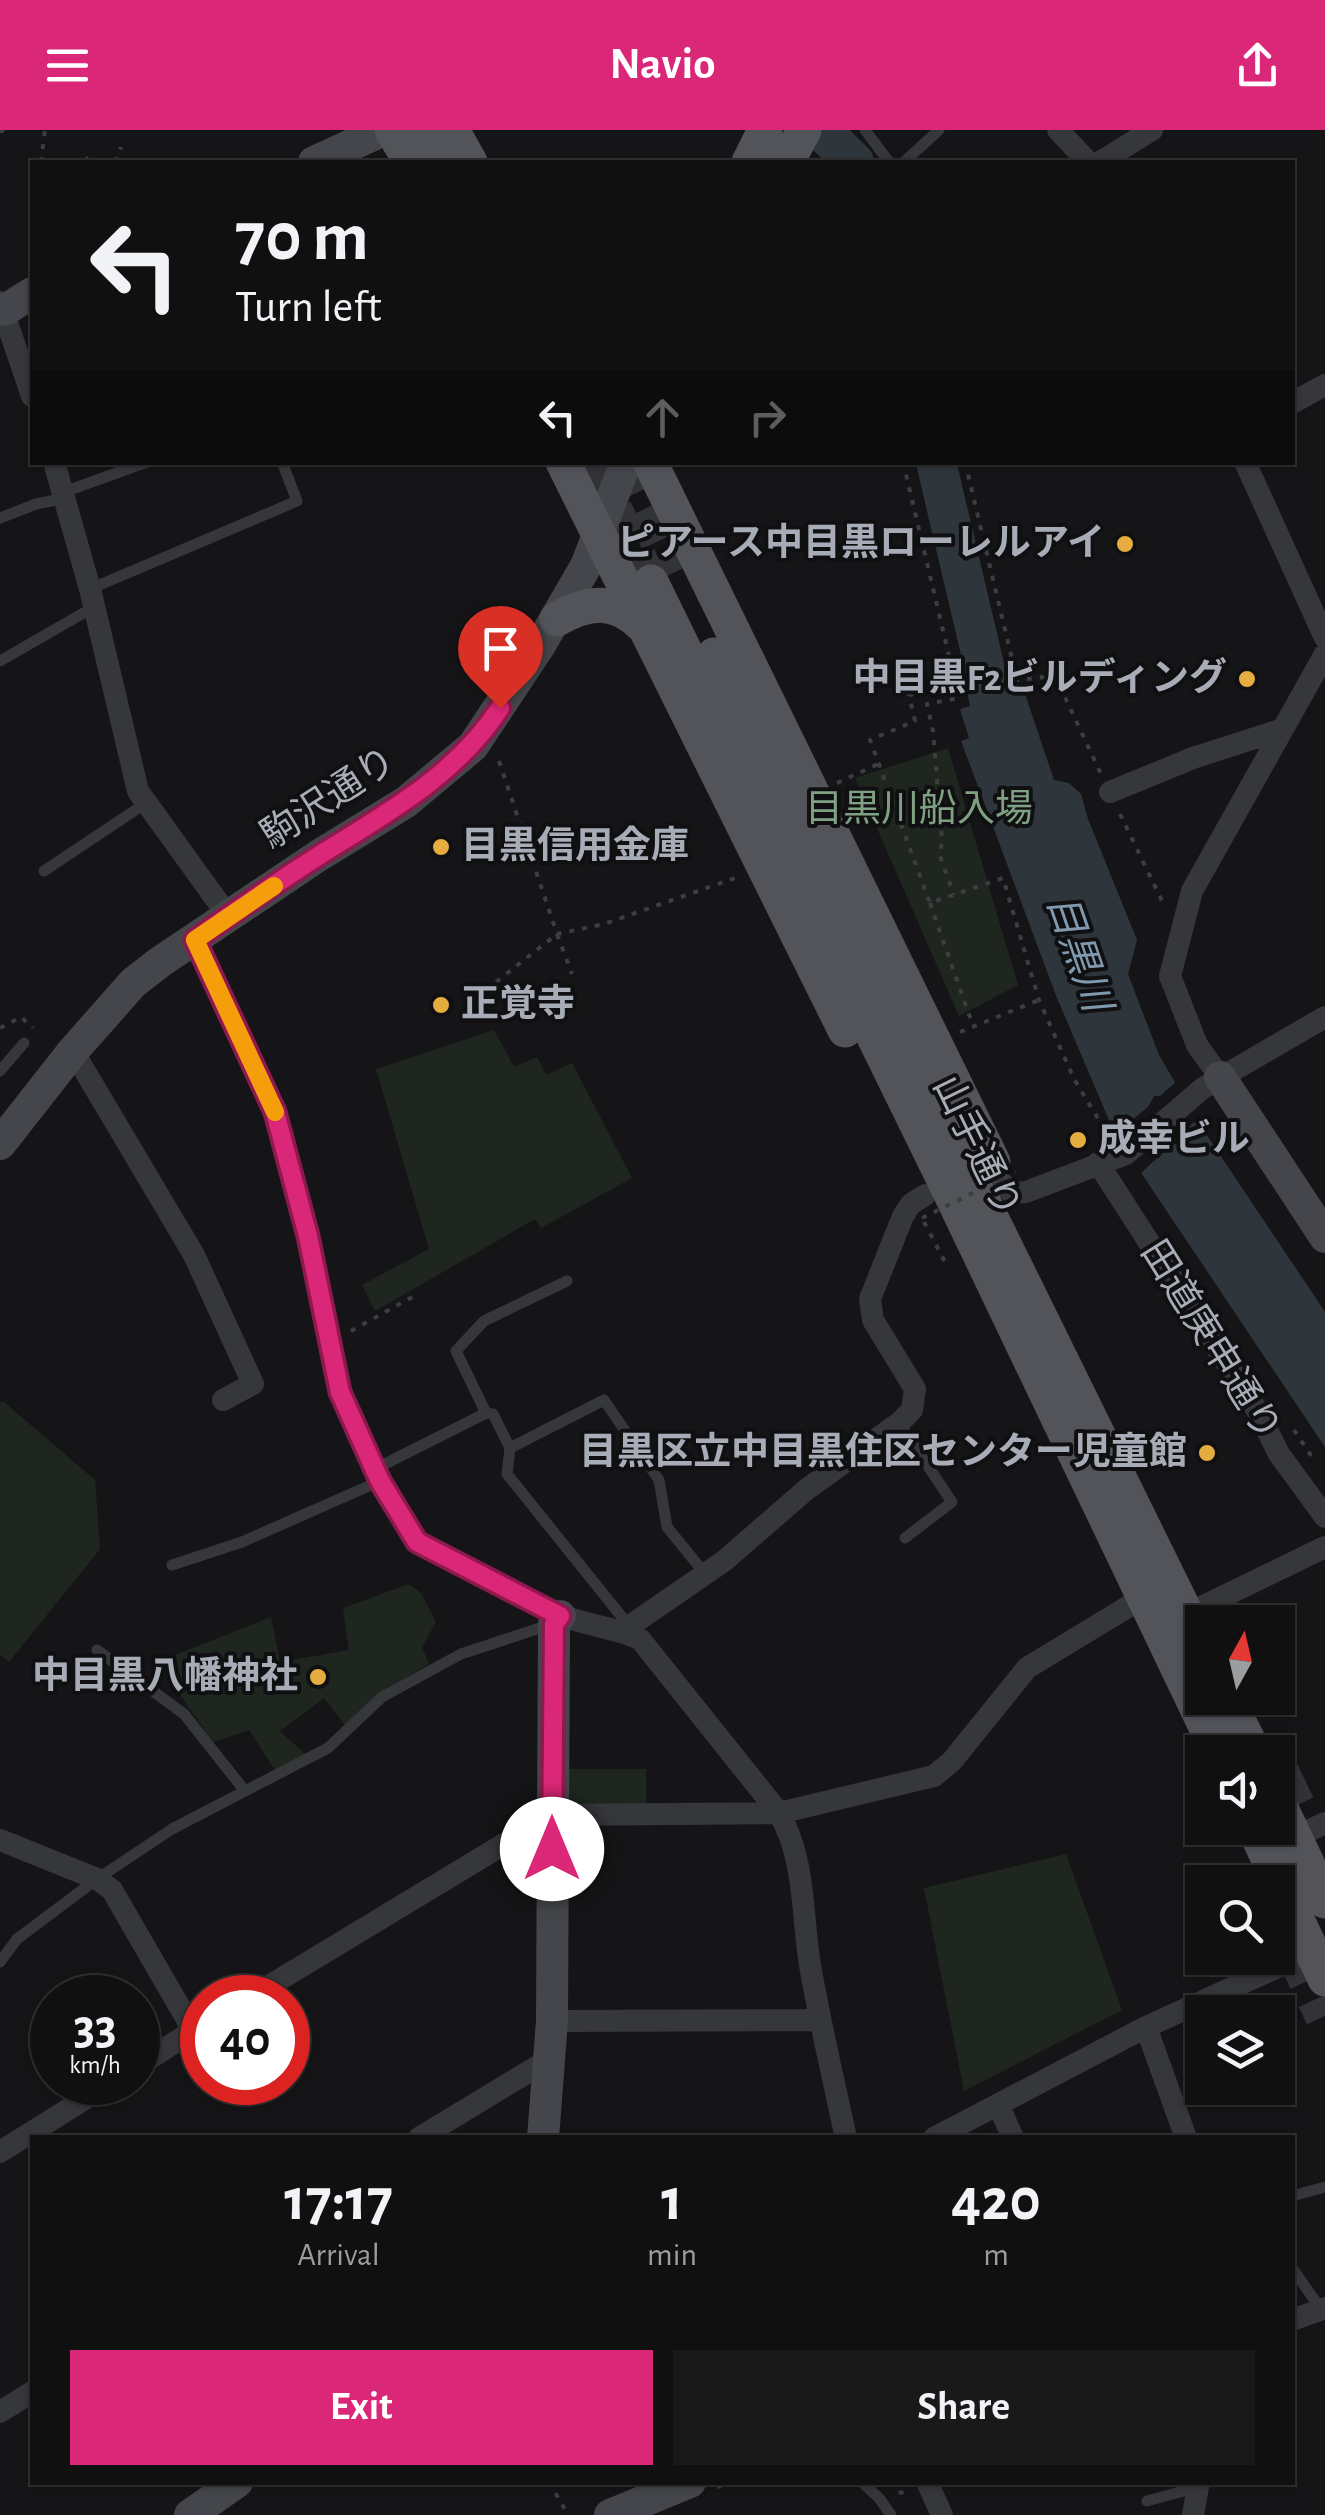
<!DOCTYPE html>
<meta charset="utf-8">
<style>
body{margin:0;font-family:"Alegreya Sans","Noto Sans JP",sans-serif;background:#19191a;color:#f1f3f6;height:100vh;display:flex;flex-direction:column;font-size:38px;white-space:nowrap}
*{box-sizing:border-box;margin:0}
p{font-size:32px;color:#9c9d9f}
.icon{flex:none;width:55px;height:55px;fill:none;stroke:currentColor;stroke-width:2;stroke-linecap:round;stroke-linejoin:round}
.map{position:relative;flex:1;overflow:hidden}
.details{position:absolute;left:30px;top:2005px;width:1265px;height:350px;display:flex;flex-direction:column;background:#101011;border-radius:0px;box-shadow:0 2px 8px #0004,0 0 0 2px #303031}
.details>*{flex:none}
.top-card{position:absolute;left:30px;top:30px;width:1265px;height:305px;border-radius:0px;box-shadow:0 2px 8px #0004,0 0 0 2px #303031;background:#101011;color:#f1f3f6;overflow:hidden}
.needle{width:65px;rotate:8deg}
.buttons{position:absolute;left:1185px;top:1475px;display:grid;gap:20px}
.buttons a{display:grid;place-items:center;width:110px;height:110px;border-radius:0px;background:#101011;box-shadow:0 2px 8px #0004,0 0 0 2px #303031;font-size:50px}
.speed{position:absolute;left:30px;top:1845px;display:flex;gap:20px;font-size:50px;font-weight:700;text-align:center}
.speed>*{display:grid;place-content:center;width:130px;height:130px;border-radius:50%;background:#101011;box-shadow:0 2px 8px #0004,0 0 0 2px #303031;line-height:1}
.speed small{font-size:25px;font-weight:400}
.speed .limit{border:15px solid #d22;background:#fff;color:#111}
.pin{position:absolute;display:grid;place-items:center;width:85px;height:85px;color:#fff;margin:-102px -42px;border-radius:50% 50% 50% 0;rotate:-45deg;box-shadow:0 0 10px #0007}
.pin .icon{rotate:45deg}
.me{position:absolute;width:110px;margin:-55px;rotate:0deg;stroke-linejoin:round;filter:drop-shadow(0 0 8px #0008)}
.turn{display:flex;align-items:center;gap:35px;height:210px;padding:0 40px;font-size:45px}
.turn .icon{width:130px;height:130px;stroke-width:2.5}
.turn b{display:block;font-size:70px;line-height:85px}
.lanes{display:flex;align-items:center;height:95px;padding:0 40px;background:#0003;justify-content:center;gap:50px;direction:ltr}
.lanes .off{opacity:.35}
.eta{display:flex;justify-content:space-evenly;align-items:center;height:170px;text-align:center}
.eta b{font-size:60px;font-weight:700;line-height:70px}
.button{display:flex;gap:20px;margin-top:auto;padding:20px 40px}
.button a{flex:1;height:115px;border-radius:0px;background:#db2777;color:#fff;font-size:40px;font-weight:700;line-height:115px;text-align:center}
.button a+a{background:#19191a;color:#f1f3f6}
header{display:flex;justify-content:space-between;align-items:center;height:130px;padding:0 40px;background:#db2777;color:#fff;font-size:45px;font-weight:700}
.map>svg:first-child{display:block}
.green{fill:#1f2620}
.water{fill:#2e363c}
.pier{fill:#151517}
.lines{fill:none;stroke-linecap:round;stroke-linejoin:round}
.river{stroke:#2e363c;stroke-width:40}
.primary-tunnel{stroke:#323337;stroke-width:35;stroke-dasharray:35 18;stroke-linecap:butt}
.highway-tunnel{stroke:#323337;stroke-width:40;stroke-dasharray:40 20;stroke-linecap:butt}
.path{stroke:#3c3e42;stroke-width:4;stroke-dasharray:5 8;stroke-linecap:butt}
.lane{stroke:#36373b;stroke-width:11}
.street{stroke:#36373b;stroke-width:22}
.secondary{stroke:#44464b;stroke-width:32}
.primary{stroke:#52545a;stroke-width:35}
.path-bridge{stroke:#3c3e42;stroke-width:4;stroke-dasharray:5 8;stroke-linecap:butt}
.route-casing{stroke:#8e194d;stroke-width:25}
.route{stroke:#db2777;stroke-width:18}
.slow{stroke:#f59e0b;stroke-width:18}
.poi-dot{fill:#e5ad3f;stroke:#101012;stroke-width:4}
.labels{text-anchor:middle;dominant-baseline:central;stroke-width:8;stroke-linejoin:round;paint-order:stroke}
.poi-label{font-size:38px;font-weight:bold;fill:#a8acb6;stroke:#101012;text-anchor:end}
.street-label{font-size:38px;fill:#a8acb6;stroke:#101012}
.park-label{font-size:38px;fill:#80a082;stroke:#101012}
.water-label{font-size:40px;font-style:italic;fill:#8199af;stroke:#101012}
</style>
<header><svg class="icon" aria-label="menu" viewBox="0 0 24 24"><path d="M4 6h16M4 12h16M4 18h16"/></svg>Navio<svg class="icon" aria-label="share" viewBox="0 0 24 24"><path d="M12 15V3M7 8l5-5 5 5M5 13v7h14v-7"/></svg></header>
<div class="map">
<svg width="1325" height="2385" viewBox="0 0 1325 2385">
<rect width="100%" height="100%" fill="#151517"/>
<!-- green -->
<path class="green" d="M948 618 1018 855 959 886 855 648Z
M494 900 514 937 537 927 546 945 572 933 632 1048 541 1098 535 1089 375 1181 362 1155 429 1119 376 939Z
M0 1272H4L95 1350 100 1419 9 1532 0 1525Z
M409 1454 421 1463 436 1492 422 1517 429 1534 379 1563 345 1595 324 1568 280 1601 306 1625 275 1640 249 1600 213 1612 157 1532 271 1487 280 1532 349 1520 343 1478Z
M567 1639H646V1674H571L567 1670Z
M1066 1724 1122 1880 964 1961 924 1758Z"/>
<!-- water -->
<path class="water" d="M1005 531 1014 564 1024 561 1054 650 1069 653 1081 664 1088 689 1137 810 1128 844 1159 925 1198 992 1325 1182V1317L1115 1004 1057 868 961 611 969 608 960 579 970 576 963 542Z"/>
<!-- pier -->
<path class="pier" d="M1006 533 1009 545 965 555 963 543Z
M1179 949 1201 986 1182 1003 1176 1014 1171 1015 1140 1044 1115 1004 1148 977 1154 966H1160Z"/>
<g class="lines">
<!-- river -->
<path class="river" d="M821 0 854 32
M936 332 996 586"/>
<!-- primary-tunnel -->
<path class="primary-tunnel" d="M591 332 651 452
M620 332 673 443"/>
<!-- highway-tunnel -->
<path class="highway-tunnel" d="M1278 1640 1309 1705
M1292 1814 1325 1886"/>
<!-- path -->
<path class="path" d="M0 2 4 0
M86 27 89 32
M41 32 45 0
M116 32 121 17
M903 332 959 568 927 574 933 601 942 709 940 726 954 765
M965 332 1017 550 1055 546 1101 644
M1014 539 909 565 915 591 870 610 930 773 1003 748 1039 870 1074 949 1108 1005
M499 631 557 804 604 794 735 748
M837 653 878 634
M1120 684 1164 775
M930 773 973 896
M486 860 557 804 572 844
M0 898 21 887 33 898
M960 902 1039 870
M924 1092 945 1132
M351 1201 414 1166
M1294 1300 1314 1330
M549 2352 568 2385
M893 2352 896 2362 907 2363
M717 2357 731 2352"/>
<!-- lane -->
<path class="lane" d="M865 0 889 32
M904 32 939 0
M64 362 147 332
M0 388 36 374 66 368
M90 459 297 371 282 332
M0 531 94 477
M44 741 146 673
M0 941 24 913
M486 1283 456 1221 484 1191 567 1151
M899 1293 952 1372 905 1408
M375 1339 486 1283 493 1284 510 1318
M172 1435 242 1412 380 1351
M630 1497 507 1344 510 1318 604 1270 659 1350 667 1397 706 1445
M97 1520 184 1584 245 1661
M0 1832 17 1809 97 1749 172 1699 328 1618 382 1567 461 1524 549 1495
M1292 2066 1325 2057
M1292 2138 1321 2179
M862 2352 879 2368 891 2385
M1147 2371 1198 2357"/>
<!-- street -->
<path class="street" d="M1058 0 1088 32
M1100 32 1152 0
M0 172 32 266
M1292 273 1325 255
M54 332 90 459 138 661 228 786
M1245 332 1325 508
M1110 662 1193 628 1283 599
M195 811 275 982 308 1105 340 1263 380 1351 417 1412 560 1486 621 1502
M73 921 194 1125 253 1254 223 1270
M1220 947 1197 915 1170 846 1192 761 1325 524
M1098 1033 1258 1282 1279 1324 1325 1387
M1002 1053 1012 1063 1026 1062 1126 1024 1203 958 1325 887
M1175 1490 1325 1417
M1295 1707 1325 1693
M0 1710 97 1749 112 1760 193 1900
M249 1868 552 1685 779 1683 934 1646 952 1631 1027 1538 1144 1467
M552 1891 820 1890
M1146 1897 1186 2008
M138 1936 202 1895
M998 1974 1013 2008
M419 2008 538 1936 551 1935
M846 2008C834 1952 821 1897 811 1841 801 1786 807 1733 779 1683L640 1509 621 1502 724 1431 807 1359 899 1293 912 1280 915 1259 873 1190 870 1169 903 1086 911 1074 925 1065
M934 2008 1146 1897 1313 1821
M0 2022 112 1952
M1292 2190 1325 2178
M0 2282 32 2262
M927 2352 942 2385
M1193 2385 1198 2357"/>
<!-- secondary -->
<path class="secondary" d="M314 32 384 0
M5 180 32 163
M1220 947 1325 1107
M0 1014 73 921 133 853 160 832 318 726 406 672 473 616 540 515 586 436 626 332
M543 2008 552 1891 554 1494 560 1486
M190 2385 237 2352
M610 2385 690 2352"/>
<!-- primary -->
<path class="primary" d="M392 0 411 32
M423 0 441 32
M452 0 470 32
M749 32 765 0
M787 32 804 0
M563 332 845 900
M650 332 993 1032
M651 452 950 1062 1218 1622
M557 489C589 471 615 468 643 496
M714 525 1202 1516
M1227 1568 1254 1622
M1278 1672 1325 1771
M1254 1698 1325 1849"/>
<!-- path-bridge -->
<path class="path-bridge" d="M922 1088 1016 1042"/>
</g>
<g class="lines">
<defs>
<path id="route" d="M500 578C456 645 389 682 323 723 279 751 237 780 195 810L275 982 308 1106 340 1262 380 1351 417 1412 560 1486 554 1494 552 1719"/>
</defs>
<!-- route casing -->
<use href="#route" class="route-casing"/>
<!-- route -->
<use href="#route" class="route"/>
<!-- slow -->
<path class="slow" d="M274 756 195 810 275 982"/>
</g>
<!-- markers -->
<g class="poi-dot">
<circle cx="1125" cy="414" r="10"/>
<circle cx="1247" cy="549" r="10"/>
<circle cx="441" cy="717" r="10"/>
<circle cx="441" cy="875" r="10"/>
<circle cx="1078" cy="1010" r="10"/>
<circle cx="1207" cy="1323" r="10"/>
<circle cx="318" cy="1547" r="10"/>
</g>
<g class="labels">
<!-- poi labels -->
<g class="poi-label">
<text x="1105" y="414">ピアース中目黒ローレルアイ</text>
<text x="1227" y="549">中目黒F2ビルディング</text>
<text x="461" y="717" text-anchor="start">目黒信用金庫</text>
<text x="461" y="875" text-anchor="start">正覚寺</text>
<text x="1098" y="1010" text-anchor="start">成幸ビル</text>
<text x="1187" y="1323">目黒区立中目黒住区センター児童館</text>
<text x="298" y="1547">中目黒八幡神社</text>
</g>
<!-- street labels -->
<g class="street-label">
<text transform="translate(329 669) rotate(-33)">駒沢通り</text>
<text transform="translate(976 1017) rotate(64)">山手通り</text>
<text transform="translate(1210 1211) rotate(58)">田道庚申通り</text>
</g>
<!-- park labels -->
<g class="park-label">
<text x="919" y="680">目黒川船入場</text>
</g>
<!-- water labels -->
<g class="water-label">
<text transform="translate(1078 823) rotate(71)">目黒川</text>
</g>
</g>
</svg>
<div class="buttons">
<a><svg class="needle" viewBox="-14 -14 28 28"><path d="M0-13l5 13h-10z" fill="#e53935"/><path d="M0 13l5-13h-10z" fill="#9c9d9f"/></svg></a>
<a><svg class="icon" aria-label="sound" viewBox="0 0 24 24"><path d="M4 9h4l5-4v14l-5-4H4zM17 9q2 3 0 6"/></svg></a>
<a><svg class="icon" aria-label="search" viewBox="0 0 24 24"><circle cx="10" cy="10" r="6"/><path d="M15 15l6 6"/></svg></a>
<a><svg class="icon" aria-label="layers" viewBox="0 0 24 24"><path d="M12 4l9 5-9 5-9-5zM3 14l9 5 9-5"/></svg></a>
</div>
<div class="speed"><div>33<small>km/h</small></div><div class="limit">40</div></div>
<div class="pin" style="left:500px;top:578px;background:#d93025"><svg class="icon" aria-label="arrive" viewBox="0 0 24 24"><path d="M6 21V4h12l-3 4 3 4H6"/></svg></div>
<svg class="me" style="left:552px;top:1719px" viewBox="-20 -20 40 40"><circle r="19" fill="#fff"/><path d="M0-13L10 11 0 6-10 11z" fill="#db2777"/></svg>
<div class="top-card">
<div class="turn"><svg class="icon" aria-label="left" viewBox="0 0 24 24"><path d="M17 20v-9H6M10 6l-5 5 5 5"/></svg><div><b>70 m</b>Turn left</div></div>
<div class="lanes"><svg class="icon" aria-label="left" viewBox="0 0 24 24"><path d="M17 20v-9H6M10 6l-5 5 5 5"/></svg><svg class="icon off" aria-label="ahead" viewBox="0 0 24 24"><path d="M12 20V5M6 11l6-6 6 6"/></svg><svg class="icon off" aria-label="right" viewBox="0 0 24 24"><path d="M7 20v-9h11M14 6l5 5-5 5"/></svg></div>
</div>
<section class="details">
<div class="eta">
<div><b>17:17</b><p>Arrival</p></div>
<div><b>1</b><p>min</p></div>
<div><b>420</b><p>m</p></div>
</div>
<div class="button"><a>Exit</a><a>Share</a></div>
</section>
</div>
